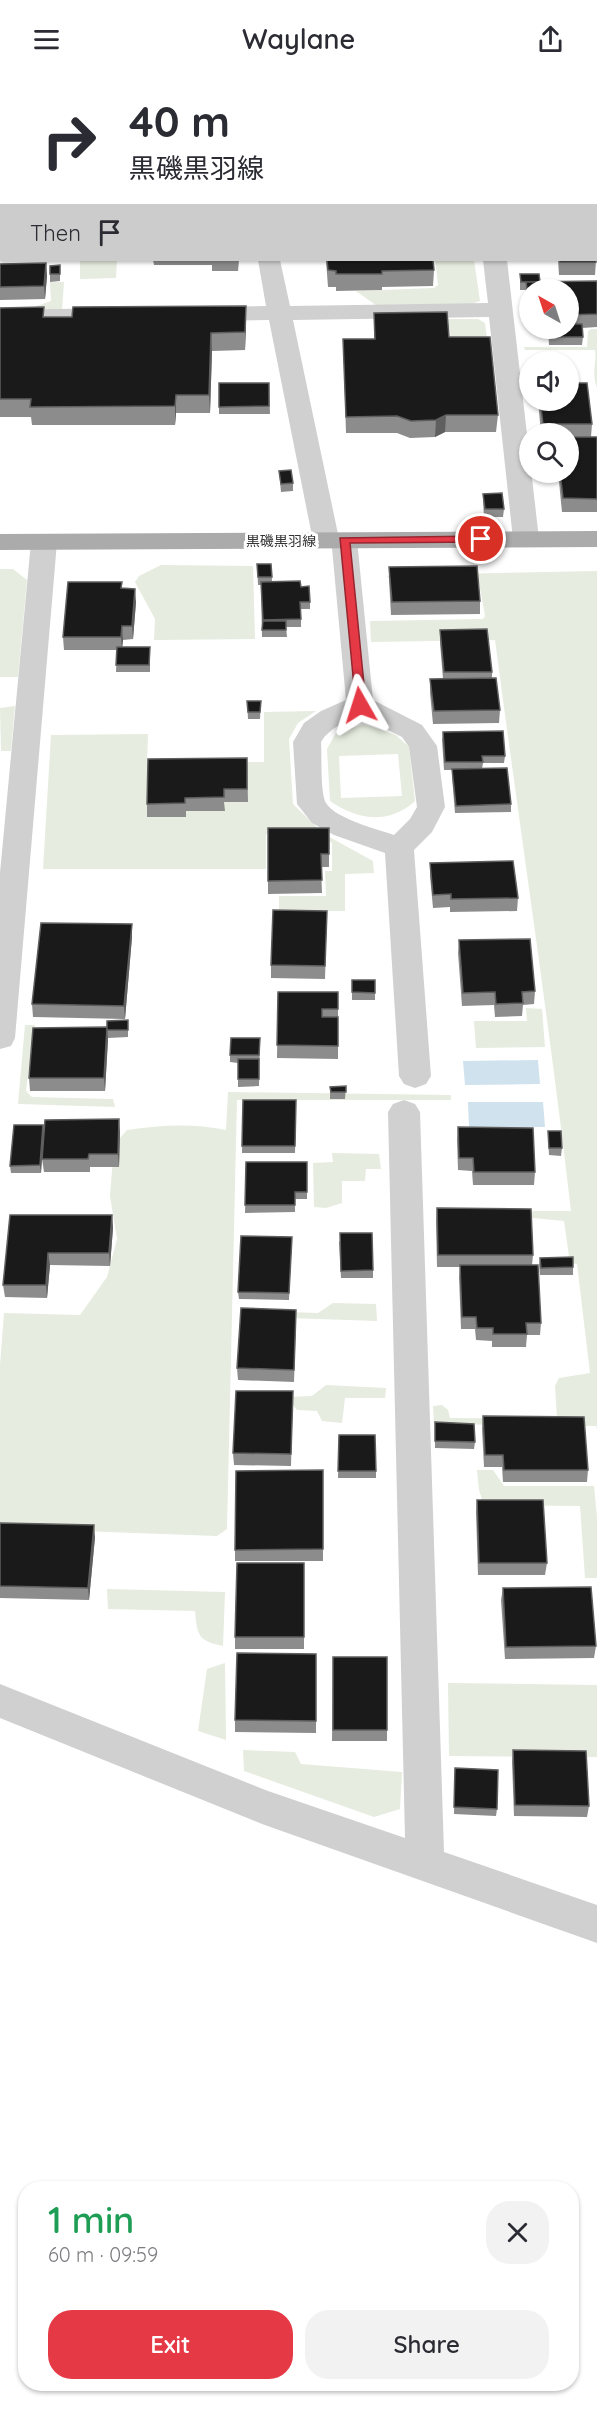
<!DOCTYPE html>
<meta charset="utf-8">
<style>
body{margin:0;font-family:Quicksand,"Noto Sans JP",sans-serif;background:#f2f2f3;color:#2b2b33;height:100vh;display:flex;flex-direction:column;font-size:22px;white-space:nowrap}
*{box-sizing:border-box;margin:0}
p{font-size:20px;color:#7c7c81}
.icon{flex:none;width:33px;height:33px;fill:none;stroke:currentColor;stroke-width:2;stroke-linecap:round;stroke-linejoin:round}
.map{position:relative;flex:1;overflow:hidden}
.panel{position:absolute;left:18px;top:2103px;width:561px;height:210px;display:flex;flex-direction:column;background:#fff;border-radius:24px;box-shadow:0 2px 4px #0004}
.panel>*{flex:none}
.banner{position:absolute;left:0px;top:0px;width:597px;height:183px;box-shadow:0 2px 4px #0004;background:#fff;color:#2b2b33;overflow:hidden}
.needle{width:39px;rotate:321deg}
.buttons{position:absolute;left:519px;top:201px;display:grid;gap:12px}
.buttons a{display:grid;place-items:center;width:60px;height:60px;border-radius:50%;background:#fff;box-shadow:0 2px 4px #0004;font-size:30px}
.pin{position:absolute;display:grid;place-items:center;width:51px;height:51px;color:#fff;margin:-26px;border:3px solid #fff;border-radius:50%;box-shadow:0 2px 6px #0007}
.me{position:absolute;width:66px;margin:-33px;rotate:354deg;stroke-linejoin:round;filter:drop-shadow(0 0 4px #0008)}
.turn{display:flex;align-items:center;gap:21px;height:126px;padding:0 30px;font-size:27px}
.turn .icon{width:78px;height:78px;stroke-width:2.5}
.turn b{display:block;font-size:42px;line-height:51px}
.then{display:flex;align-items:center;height:57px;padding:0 30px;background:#0003;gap:12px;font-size:22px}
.round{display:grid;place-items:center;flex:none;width:63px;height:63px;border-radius:24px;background:#f2f2f3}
.headline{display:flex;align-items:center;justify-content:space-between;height:102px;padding:0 30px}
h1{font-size:36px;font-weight:600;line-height:45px;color:#1e9e55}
.primary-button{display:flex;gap:12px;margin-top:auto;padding:12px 30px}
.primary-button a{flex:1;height:69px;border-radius:24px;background:#e63946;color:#fff;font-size:24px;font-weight:600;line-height:69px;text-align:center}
.primary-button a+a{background:#f2f2f3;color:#2b2b33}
header{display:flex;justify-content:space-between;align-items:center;height:78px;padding:0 30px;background:#fff;font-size:27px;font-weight:600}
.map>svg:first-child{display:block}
.green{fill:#e6ecdf;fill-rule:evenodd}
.water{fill:#cfe2ee}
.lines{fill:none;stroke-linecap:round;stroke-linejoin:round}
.minor{fill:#d0d0d0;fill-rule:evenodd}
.primary{fill:#ababab;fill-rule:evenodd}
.wall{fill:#8c8c8c}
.shaded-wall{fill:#5f5f5f}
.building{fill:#1a1a1a;stroke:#5f5f5f;stroke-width:1.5}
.route{fill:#e63946;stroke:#96252e;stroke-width:1.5}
.labels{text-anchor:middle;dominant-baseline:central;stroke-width:6;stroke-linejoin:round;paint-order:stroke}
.far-street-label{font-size:14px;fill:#333;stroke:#fff}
</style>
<header><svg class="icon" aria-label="menu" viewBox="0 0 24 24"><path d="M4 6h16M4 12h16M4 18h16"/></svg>Waylane<svg class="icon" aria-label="share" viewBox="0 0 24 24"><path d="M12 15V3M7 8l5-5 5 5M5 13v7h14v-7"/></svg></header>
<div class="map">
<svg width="597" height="2331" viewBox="0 0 597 2331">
<rect width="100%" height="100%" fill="#fff"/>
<!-- green -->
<path class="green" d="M80 182H117L116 200 80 201Z
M435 182H474L480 223 471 226 377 228 356 213 434 210 438 207Z
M50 204H64L62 232H0V229H34L51 223Z
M376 241H478L485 245 489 275 453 276 449 248 376 249Z
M591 251H597V310C591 292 597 287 595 272H525L524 269H587L588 253Z
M161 487 253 488 255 561 154 562 155 541 135 504 139 498Z
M0 491H13L27 502 18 599H0Z
M597 493V1351L596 1348 434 1346 433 1328 442 1327 448 1332 450 1340 557 1341 555 1308 559 1300 590 1295 577 1186 570 1185 564 1143 513 1138 514 1133H571C549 942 520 752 495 562L371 564 370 543 483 541 485 538 478 499 387 500 388 497Z
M15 628 11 673H1L0 630Z
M316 633 298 645 289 661 293 726 324 756 373 783 374 795 345 796V833H279V818H326L325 793H332V765L318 756H266V791H43L51 657 148 656 147 685 264 684V634ZM248 693 224 724V733H186L185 739H147Z
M364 646 396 657 409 669 415 723C389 747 357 742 330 723L327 671 336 655ZM398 676 402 718 341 720 339 678Z
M526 930 542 931 545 969 476 970 474 943H527Z
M25 947H35L26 1013 32 1019 113 1021 115 1029 18 1026Z
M228 1014 451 1017V1022H237L227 1451 217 1458 0 1450V1287L4 1235 80 1237 107 1199 117 1161 110 1118 114 1067 127 1052C161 1047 192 1045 226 1052Z
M332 1075 379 1076 381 1091H366L365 1103H342V1125L326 1130 314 1129 313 1085 333 1084Z
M333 1225 376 1226 377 1243 289 1240 288 1234 318 1235Z
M326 1307 386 1310 385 1320H345L342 1345 322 1343 317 1333 297 1332 287 1319 312 1318Z
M477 1392H493L504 1408H594L597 1439V1500H585L580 1428 484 1427 479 1412Z
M107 1511 225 1514 223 1568C198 1563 197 1557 195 1533L108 1531Z
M225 1585 226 1662 198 1653 207 1591Z
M448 1605 597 1607V1679L449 1678Z
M243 1672 295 1674 301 1686 402 1694 400 1731 374 1739 244 1693Z"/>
<!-- water -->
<path class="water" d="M538 982 540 1006 465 1007 463 983Z
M468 1024H543L545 1049H469Z"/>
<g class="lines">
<!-- minor -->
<path class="minor" d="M221 0H243V2H221Z
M464 0H486V2H464Z
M569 0H591V2H569Z
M596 86 597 87V109L596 108Z
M258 182H280L290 228 488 225 483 182H507L539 461 535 467 526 469 517 467 513 461 489 239 293 242 338 456H353L357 462 373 622 422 647 437 668 445 729 432 754 414 772 431 998 426 1006 415 1010 404 1006 399 998 385 775 334 757 312 745 297 726 293 664 304 645 321 633 346 622 332 470 317 469 313 463 269 242 203 243 195 241 191 236 195 231 203 229 266 228ZM359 638 402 659 409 669 417 729 410 741 394 757C377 751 336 741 326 725 320 715 322 677 321 664 329 650 345 644 359 638Z
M115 230 123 232 127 237 123 242 0 246V232Z
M44 456 53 458 57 464 15 960 11 968 0 971V795L31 464 35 458Z
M404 1022 415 1026 420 1034 444 1774 597 1827V1865L262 1746 0 1640V1606L268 1713 405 1760 388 1034 393 1026Z"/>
<!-- primary -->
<path class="primary" d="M597 453V469L0 472V456Z"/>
</g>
<!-- wall -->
<path class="wall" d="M0 0 2 2V50H0Z
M0 63H2V101H0Z
M0 102H2V139L0 138Z
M153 182H239L238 193H212V187H154Z
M326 182H433L434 192 433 208 382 209V212L336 213V209H328Z
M558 182H596L595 197H559Z
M46 185 47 198 45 221 0 222V186Z
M60 187V203L50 204V196Z
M520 196 540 204 597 203V249L582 250 583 259 582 267H549L548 250H568V212H530L529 250 525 217 526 212H520Z
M0 230 44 239 246 246 245 272 212 273 210 335H176L175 347H32L31 339H0Z
M374 235 449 259 498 337 496 354H445L435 359 410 360 397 355H346L343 261H374Z
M219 305H269L270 336H219Z
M538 322H568L592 346 591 359H597V434H562L558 394H568V356H541Z
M279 393 293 405V413L281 414Z
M483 416 504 431 503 439H484L483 423Z
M257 486H271L272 503 301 509 310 524V531H301V549H286L287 559H262L261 507H258Z
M389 489 480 523V536L391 537 389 502Z
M122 504V510L136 524 133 561 123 562 122 569H150V594H116L117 572H64L63 559Z
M440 552 492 594V600L500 632 499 645 433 646 430 615V601H443L440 565Z
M247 623H261L260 641H248Z
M443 654 505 678 504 685H483L482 691 511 726V734L455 735 452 699V692H444L442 662Z
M247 680 248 724H224L225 733H186V739H147V726Z
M268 750H329V789H321L322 815 268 816Z
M430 785 518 820 517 833 450 834V829L433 830 430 798Z
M327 833 325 901 271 900V887Z
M132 846V859L125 941 33 939 32 926Z
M459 862 535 913 534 926 523 927 522 938 495 939 494 927 462 928 458 875Z
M352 902 375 915V922H352Z
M278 914H338V981L277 980Z
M128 942V959L108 960 105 1013H30L29 1000 106 949Z
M260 960 259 1008 238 1009V985L230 984V977Z
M346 1008 345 1021H330V1009Z
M243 1022H296L295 1075H242Z
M43 1047 41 1095H11L10 1088Z
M458 1049 535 1094 534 1107H473L472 1093 458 1092 457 1062Z
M548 1053 562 1070 561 1078 549 1077 548 1060Z
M120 1054 119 1089H90V1094H44L42 1081Z
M246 1084H307V1121H295V1134L245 1135Z
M437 1130 533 1177 532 1187 541 1245 540 1257H527L526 1269H492V1263L476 1262 475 1251H461L459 1199 460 1189H437L436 1143Z
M10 1137H112L113 1150 110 1188 50 1187 47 1220 5 1219 3 1207Z
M292 1159 289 1222 239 1221 238 1214Z
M339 1163 373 1192V1200H341Z
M540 1180 573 1189V1197H540L539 1187Z
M296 1244 294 1304 238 1302 237 1290Z
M293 1313 291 1388 234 1387 233 1375Z
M483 1338 588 1392 587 1404H503L502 1389H484L482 1351Z
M435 1344 475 1364 474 1371 435 1370Z
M339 1357 376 1393V1400H338Z
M323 1392V1483H235V1472Z
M477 1422 547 1485 545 1497H478L476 1434Z
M0 1445 95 1459 89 1522 0 1520Z
M304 1485V1571H235V1559Z
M503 1510 596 1568 594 1580 505 1581 501 1522Z
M316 1576V1655L235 1654V1642Z
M333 1579 387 1652V1663H332Z
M513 1672 589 1728 587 1739 514 1738 512 1684Z
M455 1690 497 1731 496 1738 454 1736Z"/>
<!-- shaded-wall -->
<path class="shaded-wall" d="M46 185 47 198 45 221 44 208Z
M246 228V246L245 272V254Z
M211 255 212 273 210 335 209 317Z
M176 317V335L175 347V328Z
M446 337 445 354 435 359 436 342Z
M135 511 136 524 133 561 132 548Z
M122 548 123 562 122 572 121 559Z
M132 846V859L125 941 124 928Z
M107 949 108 962 105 1013 104 1000Z
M119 1041 120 1054 119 1089 118 1076Z
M43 1047 44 1054 41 1095 40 1087Z
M112 1137 113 1150 110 1188 109 1175Z
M48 1175 50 1187 47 1220 46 1207Z
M94 1447 95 1459 89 1522 88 1510Z"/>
<!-- building -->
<path class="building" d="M0 0H15V2H2V19H0Z
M35 0H91V2H35Z
M101 0H139V2H101Z
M156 0H199V2H156Z
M285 0H304V2H285Z
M307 0H354L355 2H307Z
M360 0H395V2H360Z
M413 0H444V2H413Z
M493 0H533V1L493 2Z
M0 24H2V42L0 43Z
M0 63H2V88H0Z
M0 102H2V126H0Z
M0 155H2V171H0Z
M596 181V184H560V182H596Z
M327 182H433L434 192 382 193V196H336V193L328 192Z
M46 185 44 208 0 209V186Z
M60 187V196H50V188Z
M520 196H539L540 204H521Z
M597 203V236L568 237V212H530V233L526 204Z
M246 228 245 254 211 255 209 317H176L175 328 30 329 31 321H0V230L44 229 43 239H72L73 229Z
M447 234 449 259H490L498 337H446L436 342 411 343 397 338 346 339 343 261H375L374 235Z
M568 246H582L583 259H549L548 250H568Z
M219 305H269V328L219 329Z
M568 305H587L592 346H543L540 322H568Z
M568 359H597V421L563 420 560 394H568Z
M291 392 293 405 281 406 279 393Z
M502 415 504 431H485L483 416Z
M257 486H271L272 499H258Z
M477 488 480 523 392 524 389 489Z
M300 503 301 509 309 508 310 524H300L301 541 263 542 261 504Z
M68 504H122L121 510 135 511 132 548H122L121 559H63Z
M263 543H286V552H262Z
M487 551 492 594H444L440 552Z
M117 569H150L149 587H116Z
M496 600 500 632 434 633 430 601Z
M247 623H261L260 634H248Z
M503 653 505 678H482L483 684H445L443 654Z
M247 680V711H224V719L185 720V725L147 726 148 681Z
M507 690 511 726 456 728 452 691Z
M268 750H329V776H321L322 802 268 803Z
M513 783 518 820 451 821V816L433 817 430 785Z
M273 832 327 833 325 888 271 887Z
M41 845 132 846 124 928 32 926Z
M530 861 535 913 522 914 523 925 496 926 495 914 463 915 459 862Z
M352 902H375V915L352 914Z
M278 914H338V931H322V939H338V968L277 967Z
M128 942V952H107V943Z
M107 949 104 1000H29L33 950Z
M231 960H260L259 977H230Z
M238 981H259V1001H238Z
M346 1008V1014H331L330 1009Z
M243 1022H296L295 1068H242Z
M119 1041 118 1076H89L88 1081H42L45 1042Z
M14 1047H43L40 1087 10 1088Z
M458 1049 533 1050 535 1094H474L473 1080H459Z
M548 1053H561L562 1070H549Z
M246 1084H307V1114H295V1127H245Z
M437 1130 531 1131 533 1177H438Z
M10 1137H112L109 1175H48L46 1207H3Z
M340 1155H372L373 1192 341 1193Z
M241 1158 292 1159 289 1215 238 1214Z
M573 1179V1189L541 1190 540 1180Z
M460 1187H538L541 1245H526L527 1256H493V1250H477L476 1239H462Z
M241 1230 296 1232 294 1292 237 1290Z
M236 1313H293L291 1376 233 1375Z
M483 1338 584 1339 588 1392H504L503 1377H485Z
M435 1344 474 1346 475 1364 435 1363Z
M339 1357H375L376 1393H338Z
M323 1392V1471L235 1472 236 1393Z
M477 1422H543L547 1485H479Z
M0 1445 94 1447 88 1510 0 1508Z
M237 1485H304V1559H235Z
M591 1509 596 1568 506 1569 503 1510Z
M237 1575 316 1576V1643L235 1642Z
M333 1579H387V1652H333Z
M513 1672 586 1673 589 1728 515 1727Z
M455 1690 498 1692 497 1731 454 1729Z"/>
<!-- route -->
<path class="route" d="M481 458 486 461 484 464 350 465 366 627 360 631 356 630 340 460Z"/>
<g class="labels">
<!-- far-street labels -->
<g class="far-street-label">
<text x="281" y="463">黒磯黒羽線</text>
</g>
</g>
</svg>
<div class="buttons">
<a><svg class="needle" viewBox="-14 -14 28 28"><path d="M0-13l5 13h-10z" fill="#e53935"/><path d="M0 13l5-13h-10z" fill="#7c7c81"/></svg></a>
<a><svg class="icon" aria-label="sound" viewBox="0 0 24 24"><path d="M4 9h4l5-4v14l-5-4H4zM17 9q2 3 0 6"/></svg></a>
<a><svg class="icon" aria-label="search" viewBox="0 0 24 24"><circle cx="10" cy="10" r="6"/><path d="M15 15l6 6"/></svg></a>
</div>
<div class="pin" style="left:481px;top:461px;background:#d93025"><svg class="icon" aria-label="arrive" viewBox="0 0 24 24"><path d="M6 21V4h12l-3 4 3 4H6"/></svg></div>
<svg class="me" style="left:360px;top:627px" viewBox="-20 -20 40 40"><path d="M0-17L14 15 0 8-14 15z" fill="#e63946" stroke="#fff" stroke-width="4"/></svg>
<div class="banner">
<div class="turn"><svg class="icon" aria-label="right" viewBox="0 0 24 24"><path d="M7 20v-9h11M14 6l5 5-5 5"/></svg><div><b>40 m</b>黒磯黒羽線</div></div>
<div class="then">Then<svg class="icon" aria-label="arrive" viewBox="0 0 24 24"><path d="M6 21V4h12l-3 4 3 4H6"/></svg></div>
</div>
<section class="panel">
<div class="headline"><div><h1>1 min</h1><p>60 m · 09:59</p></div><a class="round"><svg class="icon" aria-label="close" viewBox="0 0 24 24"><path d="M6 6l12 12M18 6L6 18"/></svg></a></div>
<div class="primary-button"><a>Exit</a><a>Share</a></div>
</section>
</div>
